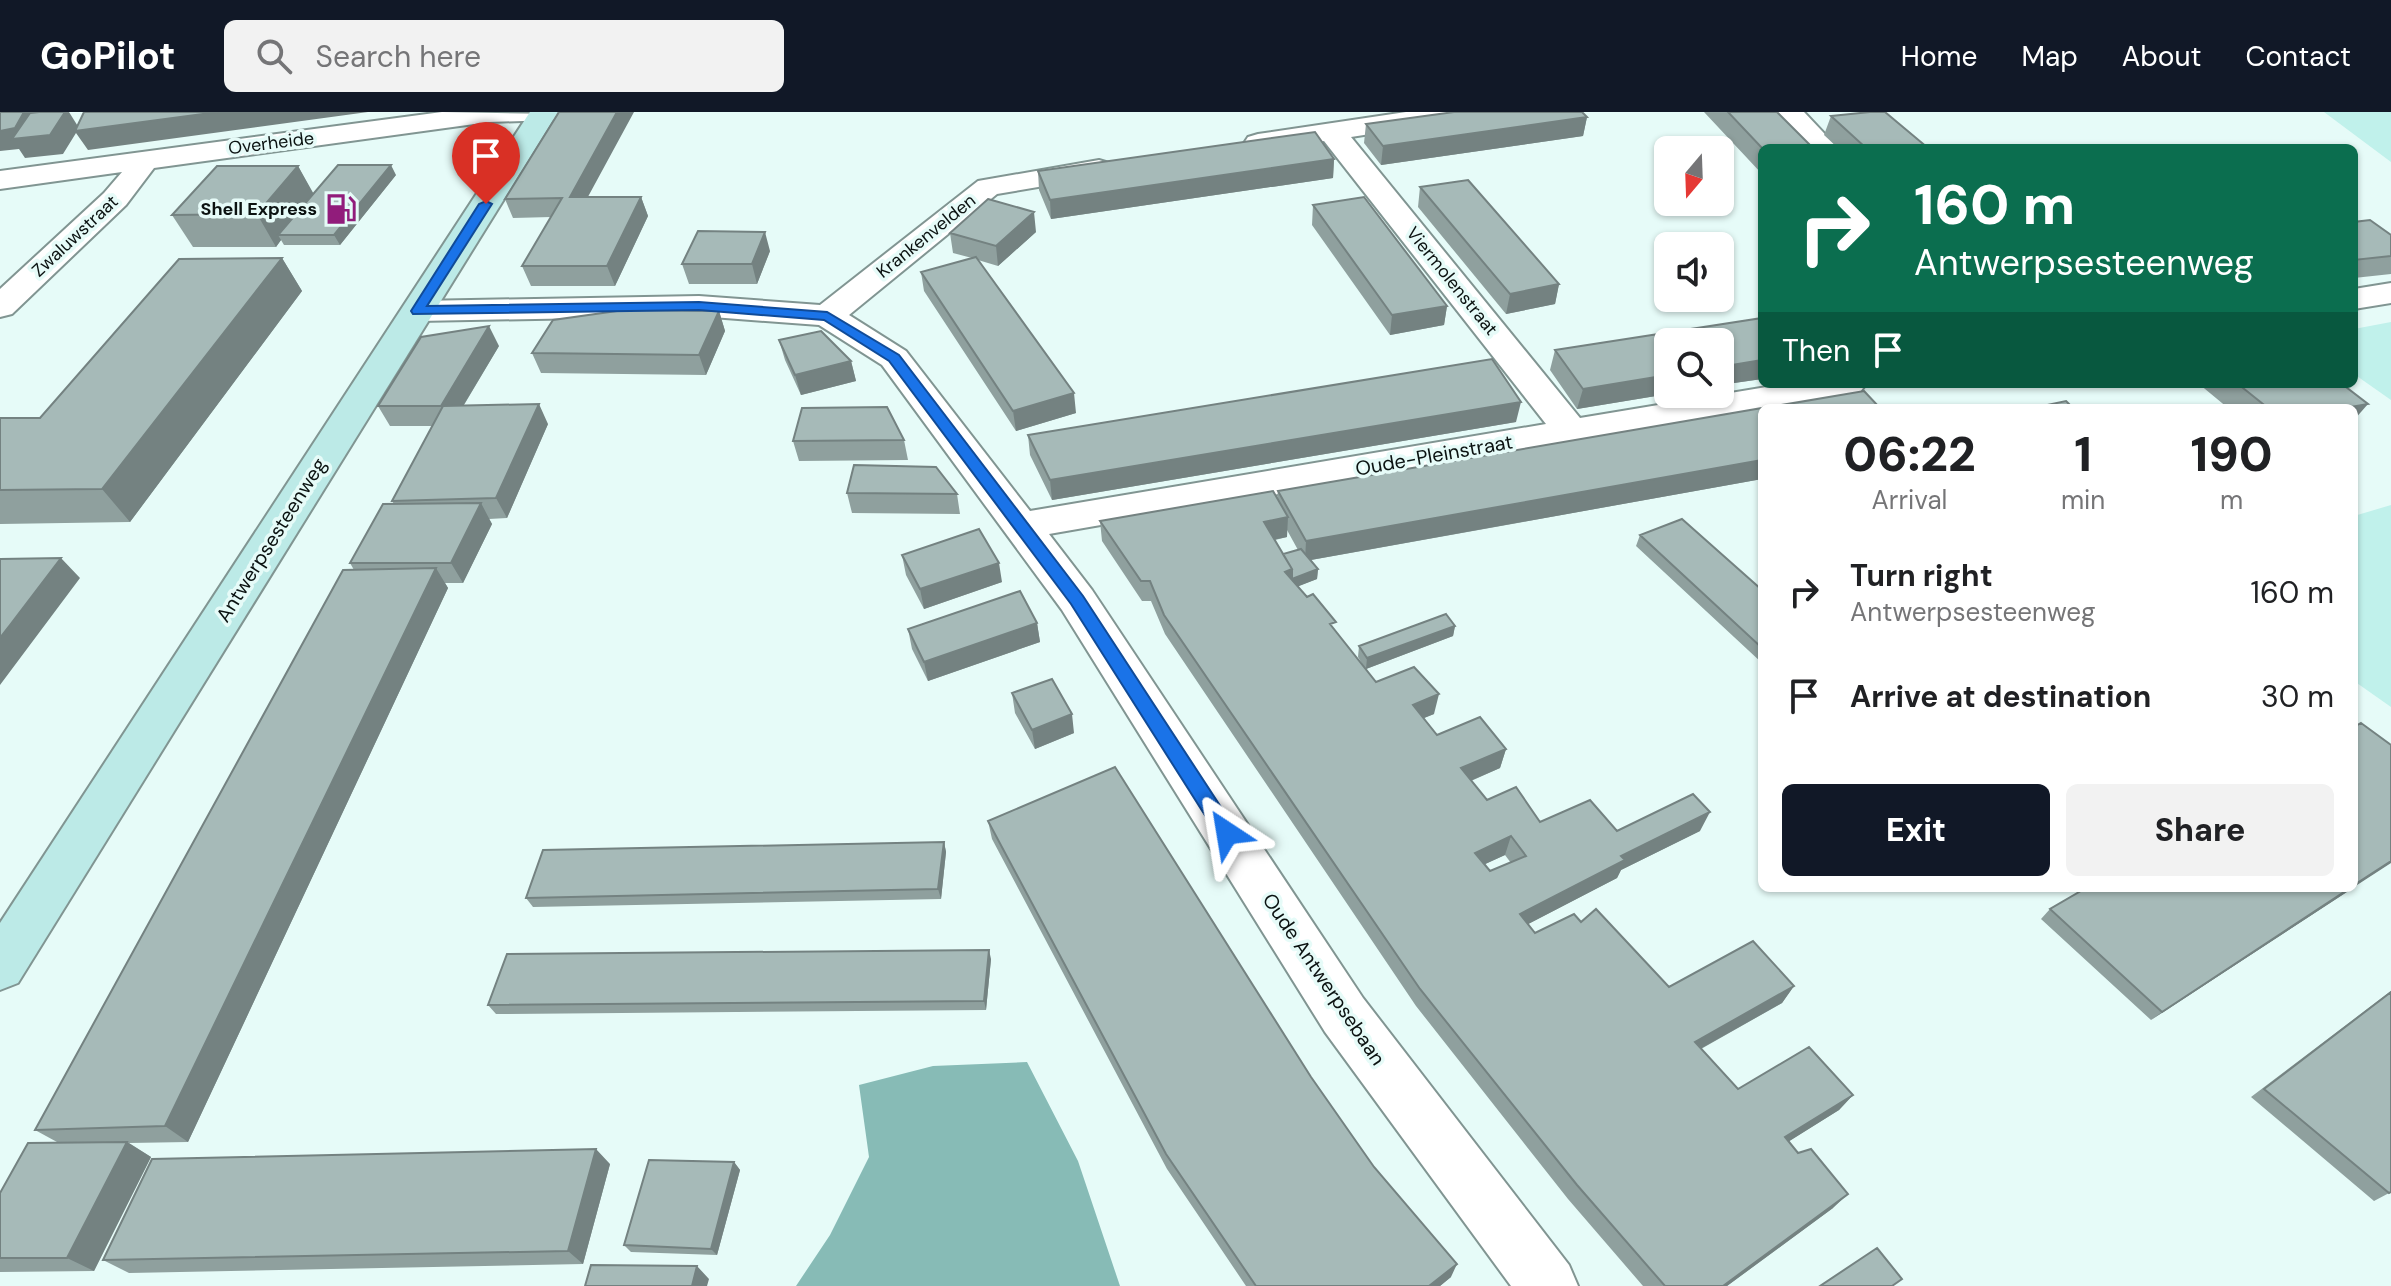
<!DOCTYPE html>
<style>
body{margin:0;font-family:"DM Sans",sans-serif;background:#f2f2f2;color:#202124;height:100vh;display:flex;flex-direction:column;font-size:30px;white-space:nowrap}
*{box-sizing:border-box;margin:0}
p{font-size:26px;color:#757577}
.icon{flex:none;width:44px;height:44px;fill:none;stroke:currentColor;stroke-width:2;stroke-linecap:round;stroke-linejoin:round}
.map{position:relative;flex:1;overflow:hidden}
.details{position:absolute;left:1758px;top:292px;width:600px;height:488px;display:flex;flex-direction:column;background:#fff;border-radius:12px;box-shadow:0 2px 6px #0004}
.details>*{flex:none}
.guide{position:absolute;left:1758px;top:32px;width:600px;height:244px;border-radius:12px;box-shadow:0 2px 6px #0004;background:#0b6e4f;color:#fff;overflow:hidden}
.needle{width:52px;rotate:199deg}
.buttons{position:absolute;left:1654px;top:24px;display:grid;gap:16px}
.buttons a{display:grid;place-items:center;width:80px;height:80px;border-radius:12px;background:#fff;box-shadow:0 2px 6px #0004;font-size:40px}
.pin{position:absolute;display:grid;place-items:center;width:68px;height:68px;color:#fff;margin:-82px -34px;border-radius:50% 50% 50% 0;rotate:-45deg;box-shadow:0 0 8px #0007}
.pin .icon{rotate:45deg}
.me{position:absolute;width:88px;margin:-44px;rotate:327deg;stroke-linejoin:round;filter:drop-shadow(0 0 6px #0008)}
.turn{display:flex;align-items:center;gap:28px;height:168px;padding:0 24px;font-size:36px}
.turn .icon{width:104px;height:104px;stroke-width:2.5}
.turn b{display:block;font-size:56px;line-height:68px}
.then{display:flex;align-items:center;height:76px;padding:0 24px;background:#0003;gap:16px;font-size:30px}
.eta{display:flex;justify-content:space-evenly;align-items:center;height:136px;text-align:center}
.eta b{font-size:48px;font-weight:800;line-height:56px}
.button{display:flex;gap:16px;margin-top:auto;padding:16px 24px}
.button a{flex:1;height:92px;border-radius:12px;background:#111827;color:#fff;font-size:32px;font-weight:800;line-height:92px;text-align:center}
.button a+a{background:#f2f2f2;color:#202124}
ul{padding:0;list-style:none}
li{display:flex;align-items:center;gap:24px;height:104px;padding:0 24px}
li div{flex:1}
li b{display:block;font-size:30px}
li em{font-style:normal}
header{display:flex;align-items:center;gap:48px;box-sizing:border-box;height:112px;padding:0 40px;background:#111827;color:#fff}
header strong{font-size:38px}
nav{display:flex;gap:44px;margin-inline-start:auto;font-size:28px}
.search{width:560px;height:72px;background:#f2f2f2;display:flex;align-items:center;gap:20px;box-sizing:border-box;padding:0 28px;border-radius:12px;color:#757577;font-size:30px}
.map>svg:first-child{display:block}
.green{fill:#c0f1eb}
.forest{fill:#87bbb6}
.lines{fill:none;stroke-linecap:round;stroke-linejoin:round}
.street-casing{stroke:#819592;stroke-width:4}
.secondary-casing{stroke:#819592;stroke-width:4}
.street{fill:#fff;fill-rule:evenodd}
.secondary{fill:#bceae7;fill-rule:evenodd}
.wall{fill:#8fa09e;fill-rule:evenodd}
.shaded-wall{fill:#748281}
.building{fill:#a6bab8;stroke:#748281;stroke-width:2;fill-rule:evenodd}
.route{fill:#1a73e8;stroke:#114b97;stroke-width:2}
.labels{text-anchor:middle;dominant-baseline:central;stroke-width:7;stroke-linejoin:round;paint-order:stroke}
.far-street-label{font-size:18px;fill:#0b1211;stroke:#e6fbf8}
.far-poi-label{font-size:18px;font-weight:bold;fill:#0b1211;stroke:#e6fbf8;text-anchor:end}
.street-label{font-size:20px;fill:#0b1211;stroke:#e6fbf8}
</style>
<header>
<strong>GoPilot</strong>
<div class="search"><svg class="icon" aria-label="search" viewBox="0 0 24 24"><circle cx="10" cy="10" r="6"/><path d="M15 15l6 6"/></svg>Search here</div>
<nav><a>Home</a><a>Map</a><a>About</a><a>Contact</a></nav>
</header>
<div class="map">
<svg width="2391" height="1174" viewBox="0 0 2391 1174">
<rect width="100%" height="100%" fill="#e6fbf8"/>
<!-- green -->
<path class="green" d="M2324 0H2391V50Z
M2391 210V288L2354 262V217Z
M2391 393V595L2354 569V404Z"/>
<!-- forest -->
<path class="forest" d="M1027 950 1078 1049 1120 1174H796L830 1123 869 1045 859 973 933 954Z"/>
<g class="lines">
<defs>
<path id="street" d="M442 0 557 2 553 8 489 10 154 56 126 93 12 202 0 205V177L104 81 122 60 0 77V59Z
M1406 0H1475L1471 6 1461 8 1351 25 1580 306 1784 272H1866L1860 280 1848 283 1049 422 1092 478 1363 886 1569 1153 1578 1174H1511L1325 920 1062 498 882 253 819 213 699 204 418 209 406 206 401 199 406 192 418 189 699 184 820 193 978 69 1099 48 1109 51 1114 57 1109 63 997 82 849 203 906 239 1030 399 1546 312 1324 29 1258 40 1248 37 1244 31 1248 25 1258 22Z
M1774 0H1804L1838 36H1808Z
M2391 171V191L2354 197V177Z"/>
<path id="secondary" d="M530 0H558L18 871 0 878V811Z"/>
</defs>
<!-- street casing -->
<use href="#street" class="street-casing"/>
<!-- secondary casing -->
<use href="#secondary" class="secondary-casing"/>
<!-- street -->
<use href="#street" class="street"/>
<!-- secondary -->
<use href="#secondary" class="secondary"/>
</g>
<!-- wall -->
<path class="wall" d="M1704 0H1777L1762 36V62Z
M1831 4 1928 36H1838L1824 23Z
M1587 5 1583 24 1381 53 1364 31 1366 12Z
M1334 47 1333 66 1051 107 1039 78 1038 59Z
M298 54 313 82 396 63 340 133H284L281 128 276 135H193L172 103Z
M1420 75 1559 172 1555 192 1506 202 1418 95Z
M641 85 648 104 615 174H531L522 154 551 105 513 106 505 87Z
M1313 93 1447 194 1444 213 1390 223 1312 113Z
M2354 110 2391 123V162L2354 166Z
M1036 120 998 154 978 148 1076 301 1016 319 924 179 921 160 972 146 953 141 950 121Z
M770 139 757 172H689L682 152Z
M282 146 302 179 130 410 0 412V306H40Z
M719 199 725 219 706 263 541 261 532 241Z
M1762 206V267L1720 273V230H1668V282L1577 297 1550 258 1555 238Z
M779 228 851 249 856 269 801 283 785 248Z
M499 234 464 293 548 312 507 406 489 407 492 412 463 471H445L448 476 188 1030 129 1031 151 1045 94 1159 0 1160V1081L57 1030 35 1018 354 458 350 451 394 392 392 389 432 314H390L378 294Z
M2199 272H2342L2354 296H2228Z
M1762 296V367L1311 448 1318 457 1317 467 1298 474 1364 555 1358 545 1359 534 1455 514 1453 524 1366 557 1376 570 1434 602 1424 606 1437 623 1506 637 1500 656 1471 669 1487 688 1540 710 1617 719H1700L1621 758 1617 766 1528 812 1535 821 1581 810 1669 875 1794 874 1782 891 1701 937 1738 977 1853 983 1839 998 1789 1029 1833 1096 1727 1174H1643L1568 1087 1416 894 1165 522 1151 489H1142L1102 429 1100 409 1277 386 1278 379ZM1287 418 1298 438 1283 442 1275 428 1287 425ZM1505 743 1511 751 1490 759 1485 752Z
M1516 310 1052 388 1030 343 1028 323Z
M904 328 908 348 799 349 793 329Z
M847 381 957 382 960 402 852 401Z
M1640 423 1762 478V551L1636 434Z
M902 443 1002 470 924 497 906 463Z
M1037 511 1040 530 928 569 912 537 908 517Z
M1012 581 1074 621 1035 637 1015 601Z
M988 709 1451 1165 1440 1174H1246L1167 1057 992 727Z
M944 730 946 740 941 787 533 795 526 786Z
M2086 776H2353L2151 908 2041 807 2050 797Z
M991 847 986 898 496 902 488 893Z
M2391 879V1080L2374 1089 2251 985Z
M734 1050 740 1058 717 1143 631 1140 624 1133Z
M610 1052 583 1152 129 1161 103 1148Z"/>
<!-- shaded-wall -->
<path class="shaded-wall" d="M24 0H69L79 16 218 0H368L88 38 76 21 63 42 25 46 19 37 0 39V19Z
M617 0H634L577 105 570 85Z
M1587 5 1583 24 1381 53 1383 34Z
M1334 47 1333 66 1051 107 1050 88Z
M391 53 396 63 340 133 334 123Z
M298 54 316 86 278 123 281 128 276 135 257 102Z
M641 85 648 104 615 174 607 154Z
M1034 100 1036 120 998 154 996 134Z
M765 120 770 139 757 172 752 152Z
M282 146 302 179 130 410 102 377Z
M1559 172 1555 192 1506 202 1510 182Z
M1447 194 1444 213 1390 223 1392 203Z
M719 199 725 219 706 263 699 243Z
M489 214 499 234 451 314 441 294Z
M1762 248V267L1720 273V255Z
M851 249 856 269 801 283 795 263Z
M1668 263V282L1577 297 1583 277Z
M1074 281 1076 301 1016 319 1013 299Z
M1521 290 1516 310 1052 388 1050 368Z
M539 292 548 312 507 406 496 386Z
M2368 292 2354 308V296H2345Z
M1762 348V367L1305 449 1306 429Z
M481 391 492 412 463 471 451 451Z
M1288 405 1287 425 1263 430 1264 410Z
M61 446 80 466 0 573V526Z
M999 451 1002 470 924 497 920 477Z
M436 456 448 476 188 1030 165 1014Z
M1292 457H1318L1317 467 1284 480 1285 460Z
M1037 511 1040 530 928 569 924 550Z
M1455 514 1453 524 1366 557 1367 546Z
M1439 582 1434 602 1409 612 1413 593Z
M1072 602 1074 621 1035 637 1032 618Z
M1506 637 1500 656 1456 675 1461 656Z
M1710 700 1700 719 1621 758 1617 766 1513 820 1520 802 1621 744Z
M1511 724 1505 743 1470 759 1475 741Z
M944 730 946 740 941 787 938 777Z
M2391 749V751L2354 775V773Z
M2350 776H2353L2151 908 2162 900Z
M989 838 991 847 986 898 984 889Z
M1794 874 1782 891 1684 946 1695 930Z
M1853 983 1839 998 1772 1040 1785 1025Z
M127 1030 151 1045 94 1159 67 1146Z
M596 1037 610 1052 583 1152 568 1139Z
M734 1050 740 1058 717 1143 711 1137Z
M1848 1082 1833 1096 1727 1174H1723Z
M1457 1152 1451 1165 1440 1174H1429Z
M697 1154 709 1167 707 1174H692Z"/>
<!-- building -->
<path class="building" d="M0 0H24L15 16 0 19Z
M39 0H65L50 23 12 27 30 1Z
M84 0H218L75 19Z
M559 0H617L570 85H641L607 154H522L562 86 505 87Z
M1454 0H1582L1587 5 1383 34 1366 12Z
M1728 0H1777L1813 36H1762Z
M1870 0H1885L1928 36H1866L1831 4Z
M1315 20 1334 47 1050 88 1038 59Z
M338 53H391L334 123H278Z
M217 54H298L257 102 172 103Z
M1468 68 1559 172 1510 182 1420 75Z
M1364 85 1447 194 1392 203 1313 93Z
M988 87 1034 100 996 134 950 121Z
M2370 108 2391 123V144L2354 148V110Z
M698 119 765 120 752 152H682Z
M976 145 1074 281 1013 299 921 160Z
M282 146 102 377 0 378V306H40L179 147Z
M624 198 719 199 699 243 532 241 553 208Z
M1762 206V248L1720 255V230H1668V263L1583 277 1555 238Z
M489 214 441 294H378L421 225Z
M821 219 851 249 795 263 779 228Z
M1492 247 1521 290 1050 368 1028 323Z
M2238 272H2342L2368 292 2345 296H2268Z
M1864 279 1880 296H1764Z
M2066 289 2073 296H2033Z
M539 292 496 386 392 389 443 294Z
M887 295 904 328 793 329 802 296Z
M1762 296V348L1306 429 1278 379Z
M854 353 936 355 957 382 847 381Z
M1273 379 1288 405 1264 410 1292 457 1285 460 1307 485 1313 482 1336 510 1330 512 1376 570 1414 555 1439 582 1413 593 1437 623 1480 605 1506 637 1461 656 1487 688 1516 675 1540 710 1590 688 1617 719 1693 682 1710 700 1621 744 1625 748 1520 802 1535 821 1574 802 1581 810 1596 797 1669 875 1753 829 1794 874 1695 930 1738 977 1809 935 1853 983 1785 1025 1798 1041 1811 1037 1848 1082 1723 1174H1665L1577 1073 1420 877 1164 503 1150 469H1141L1100 409ZM1511 724 1526 744 1490 759 1475 741Z
M481 391 451 451H350L383 392Z
M1682 407 1762 478V536L1640 423Z
M979 417 999 451 920 477 902 443Z
M1301 437 1318 457 1292 467V457L1283 442Z
M61 446 10 513 0 526V447Z
M436 456 165 1014 35 1018 343 458Z
M1020 479 1037 511 924 550 908 517Z
M1446 502 1455 514 1367 546 1359 534Z
M1052 567 1072 602 1032 618 1012 581Z
M2361 611 2391 633V749L2354 773V615Z
M1115 655 1311 965 1374 1055 1457 1152 1429 1174H1256L1166 1042 988 709Z
M944 730 938 777 526 786 543 738Z
M2086 776H2350L2162 900 2050 797Z
M989 838 984 889 488 893 507 842Z
M2391 880V1080L2389 1081 2264 977Z
M127 1030 67 1146H0V1081L28 1031Z
M596 1037 568 1139 103 1148 152 1047Z
M649 1048 734 1050 711 1137 624 1133Z
M1877 1136 1902 1167 1892 1174H1820Z
M591 1153 697 1154 692 1174H585Z"/>
<!-- route -->
<path class="route" d="M486 89 492 92 427 194 699 190 827 200 899 243 1083 484 1234 715 1237 721 1234 727 1227 729 1220 727 1071 492 889 249 824 208 699 198 413 202 411 199 479 92Z"/>
<!-- icons -->
<defs>
<symbol id="fuel-bare" viewBox="-9 -9 18 18"><path d="M-5.5-6h7V0h2V4h1.3V-2.5L3-4.5l.8-.8L6-3V5H2.5V1h-1V6h-7ZM-4.2-4.7v3.2H.2V-4.7Z" fill="#911c7b" stroke="#e6fbf8" stroke-width="2.5" paint-order="stroke"/></symbol>
</defs>
<g fill-rule="evenodd">
<use href="#fuel-bare" x="319" y="75" width="44" height="44"/>
</g>
<g class="labels">
<!-- far-street labels -->
<g class="far-street-label">
<text transform="translate(271 31) rotate(-7)">Overheide</text>
<text transform="translate(75 124) rotate(-43)">Zwaluwstraat</text>
<text transform="translate(926 124) rotate(-39)">Krankenvelden</text>
<text transform="translate(1452 169) rotate(51)">Viermolenstraat</text>
</g>
<!-- far-poi labels -->
<g class="far-poi-label">
<text x="317" y="97">Shell Express</text>
</g>
<!-- street labels -->
<g class="street-label">
<text transform="translate(1434 343) rotate(-10)">Oude-Pleinstraat</text>
<text transform="translate(271 428) rotate(-58)">Antwerpsesteenweg</text>
<text transform="translate(1324 867) rotate(56)">Oude Antwerpsebaan</text>
</g>
</g>
</svg>
<div class="buttons">
<a><svg class="needle" viewBox="-14 -14 28 28"><path d="M0-13l5 13h-10z" fill="#e53935"/><path d="M0 13l5-13h-10z" fill="#757577"/></svg></a>
<a><svg class="icon" aria-label="sound" viewBox="0 0 24 24"><path d="M4 9h4l5-4v14l-5-4H4zM17 9q2 3 0 6"/></svg></a>
<a><svg class="icon" aria-label="search" viewBox="0 0 24 24"><circle cx="10" cy="10" r="6"/><path d="M15 15l6 6"/></svg></a>
</div>
<div class="pin" style="left:486px;top:92px;background:#d93025"><svg class="icon" aria-label="arrive" viewBox="0 0 24 24"><path d="M6 21V4h12l-3 4 3 4H6"/></svg></div>
<svg class="me" style="left:1227px;top:721px" viewBox="-20 -20 40 40"><path d="M0-17L14 15 0 8-14 15z" fill="#1a73e8" stroke="#fff" stroke-width="4"/></svg>
<div class="guide">
<div class="turn"><svg class="icon" aria-label="right" viewBox="0 0 24 24"><path d="M7 20v-9h11M14 6l5 5-5 5"/></svg><div><b>160 m</b>Antwerpsesteenweg</div></div>
<div class="then">Then<svg class="icon" aria-label="arrive" viewBox="0 0 24 24"><path d="M6 21V4h12l-3 4 3 4H6"/></svg></div>
</div>
<section class="details">
<div class="eta">
<div><b>06:22</b><p>Arrival</p></div>
<div><b>1</b><p>min</p></div>
<div><b>190</b><p>m</p></div>
</div>
<ul>
<li><svg class="icon" aria-label="right" viewBox="0 0 24 24"><path d="M7 20v-9h11M14 6l5 5-5 5"/></svg><div><b>Turn right</b><p>Antwerpsesteenweg</p></div><em>160 m</em></li>
<li><svg class="icon" aria-label="arrive" viewBox="0 0 24 24"><path d="M6 21V4h12l-3 4 3 4H6"/></svg><div><b>Arrive at destination</b></div><em>30 m</em></li>
</ul>
<div class="button"><a>Exit</a><a>Share</a></div>
</section>
</div>
